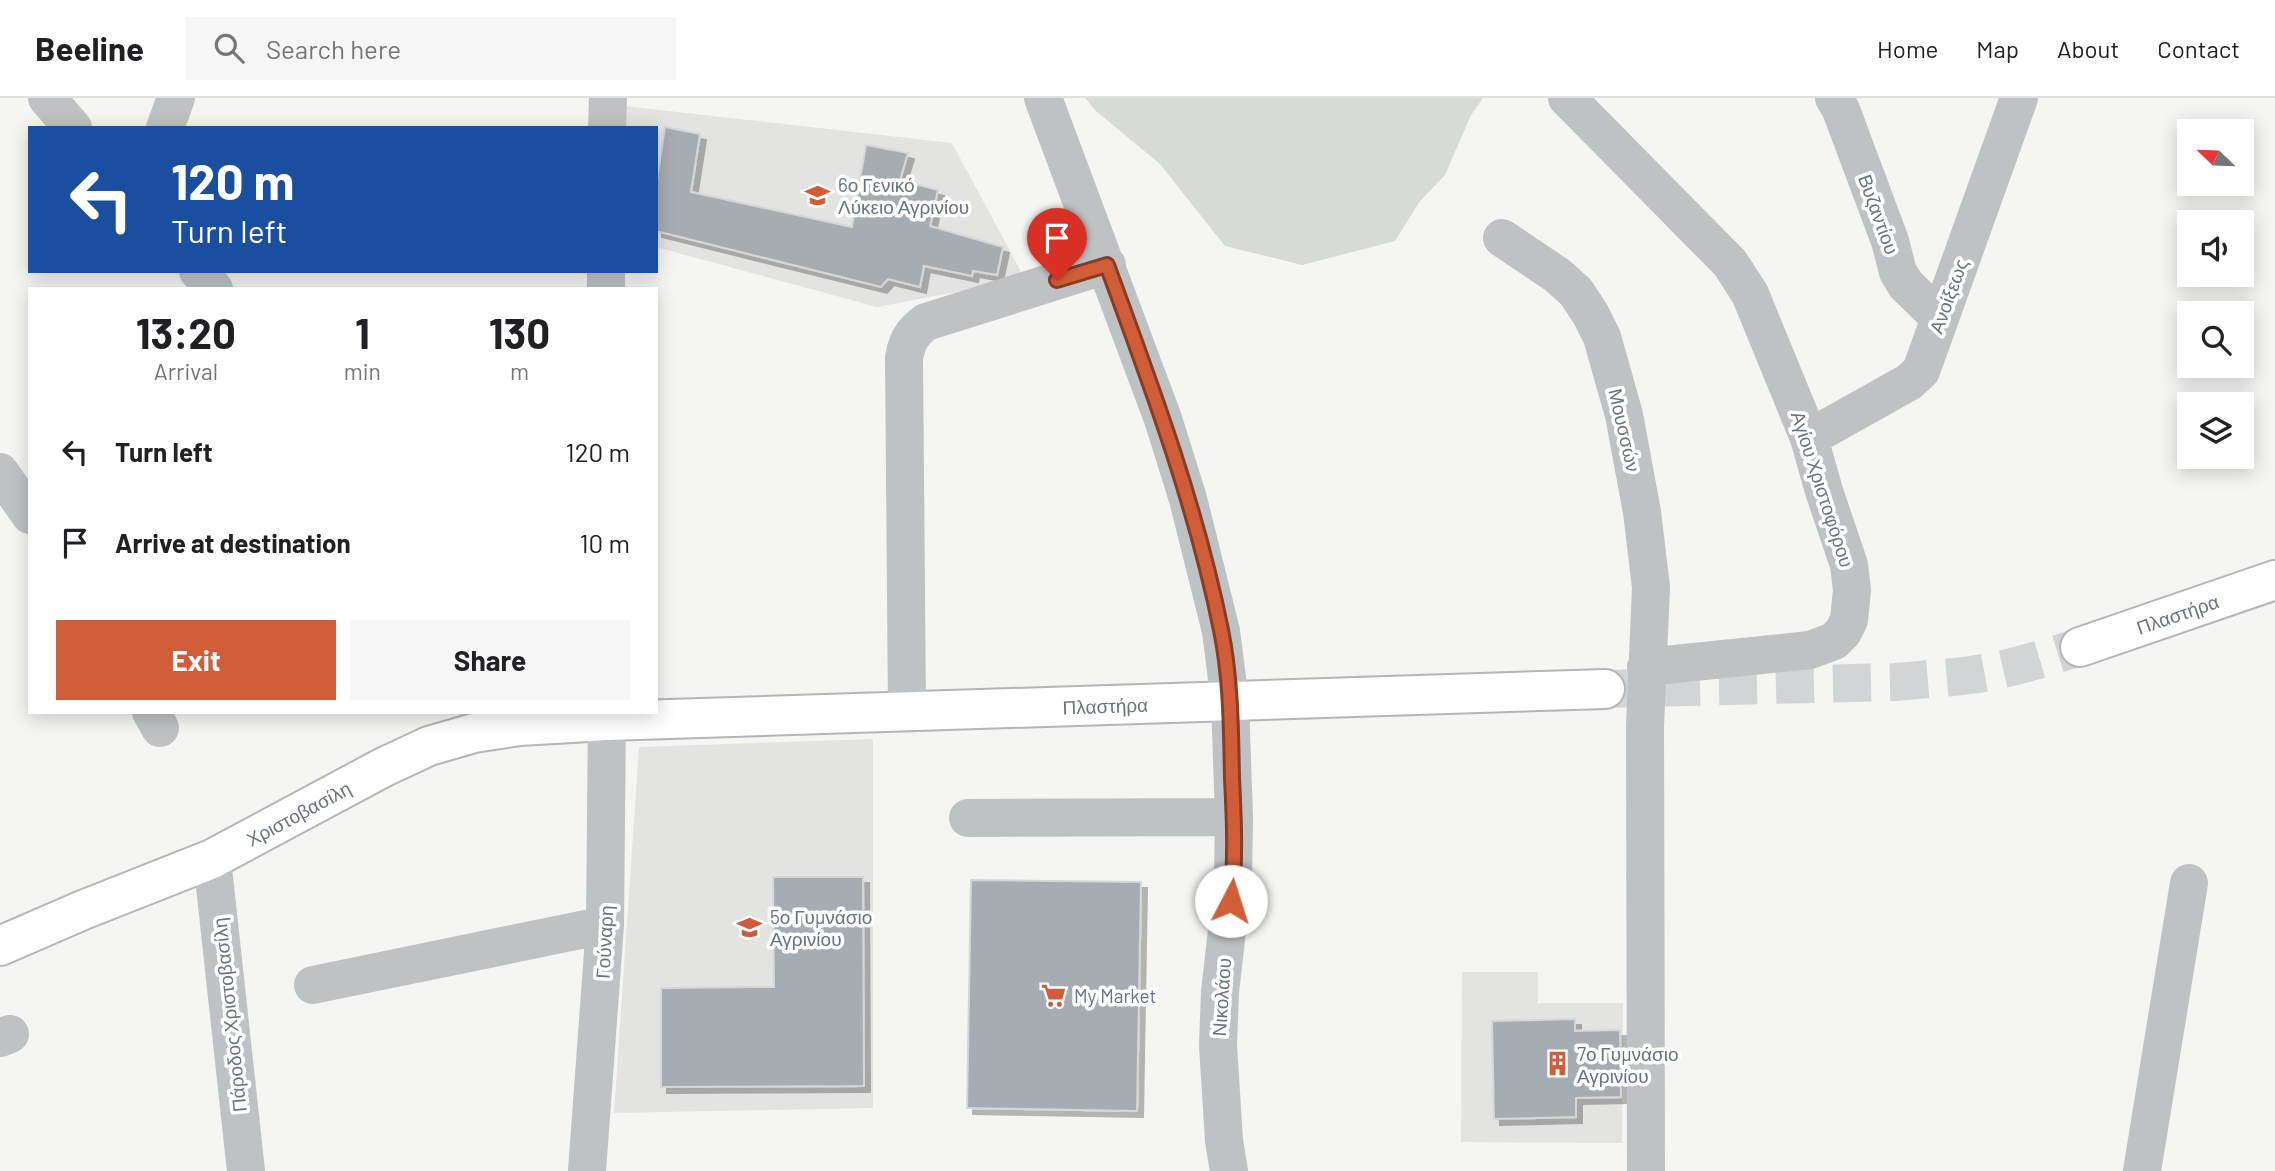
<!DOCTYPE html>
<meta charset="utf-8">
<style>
body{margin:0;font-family:Barlow,sans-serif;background:#f6f6f6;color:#202124;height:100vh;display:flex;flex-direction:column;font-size:26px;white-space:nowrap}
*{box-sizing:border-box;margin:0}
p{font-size:23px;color:#757577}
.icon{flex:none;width:38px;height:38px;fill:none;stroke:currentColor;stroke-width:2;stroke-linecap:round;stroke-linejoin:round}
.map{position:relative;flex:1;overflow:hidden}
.sheet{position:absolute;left:28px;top:189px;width:630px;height:427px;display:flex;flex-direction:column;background:#fff;border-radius:0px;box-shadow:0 4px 18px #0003}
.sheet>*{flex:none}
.top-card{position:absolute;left:28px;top:28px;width:630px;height:147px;border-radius:0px;box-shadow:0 4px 18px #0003;background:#1a4fa0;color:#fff;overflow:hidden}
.needle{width:46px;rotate:293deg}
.tools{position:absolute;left:2177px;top:21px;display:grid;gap:14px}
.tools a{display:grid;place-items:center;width:77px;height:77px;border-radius:0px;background:#fff;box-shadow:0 4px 18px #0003;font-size:35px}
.pin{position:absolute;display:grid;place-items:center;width:60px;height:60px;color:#fff;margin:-72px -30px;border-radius:50% 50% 50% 0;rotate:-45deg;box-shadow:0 0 7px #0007}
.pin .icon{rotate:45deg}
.me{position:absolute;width:77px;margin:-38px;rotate:5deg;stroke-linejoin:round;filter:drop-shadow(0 0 5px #0008)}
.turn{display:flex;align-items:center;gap:24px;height:147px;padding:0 28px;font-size:32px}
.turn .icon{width:91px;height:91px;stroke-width:2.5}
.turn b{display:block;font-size:49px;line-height:60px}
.eta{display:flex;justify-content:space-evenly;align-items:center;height:119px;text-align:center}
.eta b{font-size:42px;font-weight:700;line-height:49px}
.cta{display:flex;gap:14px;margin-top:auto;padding:14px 28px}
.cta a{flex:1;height:80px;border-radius:0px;background:#d05d37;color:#fff;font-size:28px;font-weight:700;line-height:80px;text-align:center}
.cta a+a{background:#f6f6f6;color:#202124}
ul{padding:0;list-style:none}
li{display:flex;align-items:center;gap:21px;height:91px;padding:0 28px}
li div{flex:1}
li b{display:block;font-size:26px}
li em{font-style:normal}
header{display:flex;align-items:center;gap:42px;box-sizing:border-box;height:98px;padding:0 35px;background:#fff;border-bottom:2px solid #e0e0e0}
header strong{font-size:33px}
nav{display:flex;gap:38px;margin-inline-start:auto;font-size:24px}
.search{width:490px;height:63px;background:#f6f6f6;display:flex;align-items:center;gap:18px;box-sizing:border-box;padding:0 24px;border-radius:0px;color:#757577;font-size:26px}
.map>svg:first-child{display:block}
.built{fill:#e3e4e2}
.green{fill:#d6dbd3}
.building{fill:#a6adb2;stroke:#d6d6d5;stroke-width:2;filter:url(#shadow)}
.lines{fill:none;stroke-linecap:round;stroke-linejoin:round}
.major-tunnel{stroke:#d2d5d6;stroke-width:38;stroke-dasharray:38 19;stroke-linecap:butt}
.major-casing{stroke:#b2b6b9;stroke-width:42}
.minor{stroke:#bec2c5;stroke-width:38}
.major{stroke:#fff;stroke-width:38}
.route-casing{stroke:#873c24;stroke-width:18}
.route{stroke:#d05d37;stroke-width:12}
.labels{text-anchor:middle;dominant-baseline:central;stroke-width:7;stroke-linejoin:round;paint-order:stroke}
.poi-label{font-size:19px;fill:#677480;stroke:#fff;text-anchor:start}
.street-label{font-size:19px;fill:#677480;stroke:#fff}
</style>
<header>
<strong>Beeline</strong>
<div class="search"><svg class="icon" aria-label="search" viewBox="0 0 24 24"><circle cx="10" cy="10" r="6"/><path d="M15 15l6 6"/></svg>Search here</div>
<nav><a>Home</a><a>Map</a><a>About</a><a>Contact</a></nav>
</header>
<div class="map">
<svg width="2275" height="1073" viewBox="0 0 2275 1073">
<defs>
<filter id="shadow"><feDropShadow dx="6" dy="6" stdDeviation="0" flood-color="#0004"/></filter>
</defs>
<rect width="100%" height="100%" fill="#f5f5f2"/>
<!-- built -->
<path class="built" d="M624 8 952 45 1025 181 877 209 656 149V30H625Z
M873 641V1010L614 1015 639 649Z
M1462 874H1538V905H1623L1622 1045 1461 1044Z"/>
<!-- green -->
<path class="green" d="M1085 0H1483L1471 17 1445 77 1420 103 1395 143 1302 167 1225 148 1160 66 1096 13Z"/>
<!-- building -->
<path class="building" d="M665 29 700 36 691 94 852 129 866 47 908 55 900 82 938 92 930 128 1003 149 997 177 973 173 972 178 924 168 920 189 888 181 881 189 656 133V88Z
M773 779H863L864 988 661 989V890L774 889Z
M971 782 1141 784 1137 1013 967 1010Z
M1575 921V933L1620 932 1621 999 1576 1000V1019L1494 1021 1492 923Z"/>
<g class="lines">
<!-- major-tunnel -->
<path class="major-tunnel" d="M1605 591 1896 584C1925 581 1955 580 1984 575 2017 569 2048 559 2080 549"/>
<defs>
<g id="major">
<path id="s1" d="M2080 549 2275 482"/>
<path id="s2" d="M0 848 83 812 212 761 384 669 429 648 474 635 519 628 607 623 1605 591"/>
</g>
</defs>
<!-- major casing -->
<use href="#major" class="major-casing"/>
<!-- minor -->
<path class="minor" d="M47 0 73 30
M1043 0 1163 321 1188 401 1221 533 1230 604 1234 719 1233 780 1220 894 1218 947 1224 1043 1229 1073
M1567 0 1730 165 1750 196 1809 340 1824 393 1849 467 1852 492 1849 522 1843 534 1834 543 1810 552 1646 569
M1834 0 1841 12 1890 143 1898 174 1906 187 1940 220
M165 30 176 0
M607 30 608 0
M1502 140 1557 177 1576 194 1591 217 1602 239 1624 317 1642 414 1651 489 1645 628 1646 1073
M198 173 214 191
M606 191V173
M1809 340 1909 284 1921 273 2019 0
M0 374 30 417
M907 613 904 260C907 243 912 234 926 224L1107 167
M151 614 160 630
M968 720 1234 719
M212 761 246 1073
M313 887 605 827
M0 940 10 936
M587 1073 605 827 607 614
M2142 1073 2189 785"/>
<!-- major -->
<use href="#major" class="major"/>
</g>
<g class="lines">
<defs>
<path id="route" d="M1057 182 1107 167C1151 287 1196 407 1221 532 1231 581 1231 631 1232 680 1234 721 1236 762 1231 803"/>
</defs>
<!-- route casing -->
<use href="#route" class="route-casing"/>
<!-- route -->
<use href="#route" class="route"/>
</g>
<!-- icons -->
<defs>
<symbol id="school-bare" viewBox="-9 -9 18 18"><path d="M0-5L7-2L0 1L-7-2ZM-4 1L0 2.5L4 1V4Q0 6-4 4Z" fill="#d05d37" stroke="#fff" stroke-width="2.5" paint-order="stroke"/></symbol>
<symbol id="supermarket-bare" viewBox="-9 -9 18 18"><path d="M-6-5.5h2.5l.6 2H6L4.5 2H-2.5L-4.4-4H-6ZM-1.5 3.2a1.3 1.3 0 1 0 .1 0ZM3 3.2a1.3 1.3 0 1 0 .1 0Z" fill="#d05d37" stroke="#fff" stroke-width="2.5" paint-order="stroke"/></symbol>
<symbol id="building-bare" viewBox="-9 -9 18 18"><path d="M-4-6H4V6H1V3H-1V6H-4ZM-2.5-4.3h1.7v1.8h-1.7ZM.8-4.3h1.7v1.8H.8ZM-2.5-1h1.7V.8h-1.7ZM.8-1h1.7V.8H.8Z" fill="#d05d37" stroke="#fff" stroke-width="2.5" paint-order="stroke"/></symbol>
</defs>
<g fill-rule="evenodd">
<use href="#school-bare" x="800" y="80" width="35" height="35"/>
<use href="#school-bare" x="732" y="812" width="35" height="35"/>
<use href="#supermarket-bare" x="1036" y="880" width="35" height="35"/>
<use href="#building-bare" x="1540" y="948" width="35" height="35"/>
</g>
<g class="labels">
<!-- poi labels -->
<g class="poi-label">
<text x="838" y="86">6ο Γενικό<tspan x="838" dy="22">Λύκειο Αγρινίου</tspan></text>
<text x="770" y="818">5ο Γυμνάσιο<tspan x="770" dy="22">Αγρινίου</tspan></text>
<text x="1074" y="897">My Market</text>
<text x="1577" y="955">7ο Γυμνάσιο<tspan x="1577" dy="22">Αγρινίου</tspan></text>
</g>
<!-- street labels -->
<g class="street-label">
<text transform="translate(1879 116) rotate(70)">Βυζαντίου</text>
<text transform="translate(1948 198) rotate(-70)">Ανοίξεως</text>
<text transform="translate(1625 332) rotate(77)">Μουσσών</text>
<text transform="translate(1823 391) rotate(72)">Αγίου Χριστοφόρου</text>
<text stroke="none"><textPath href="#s1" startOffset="103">Πλαστήρα</textPath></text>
<text stroke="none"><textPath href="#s2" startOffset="1153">Πλαστήρα</textPath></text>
<text stroke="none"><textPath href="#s2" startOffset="327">Χριστοβασίλη</textPath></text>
<text transform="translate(604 844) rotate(-87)">Γούναρη</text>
<text transform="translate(1221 899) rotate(-86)">Νικολάου</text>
<text transform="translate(229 917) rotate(-96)">Πάροδος Χριστοβασίλη</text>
</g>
</g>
</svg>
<div class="tools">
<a><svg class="needle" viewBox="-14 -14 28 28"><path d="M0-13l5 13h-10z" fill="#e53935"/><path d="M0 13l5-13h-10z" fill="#757577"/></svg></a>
<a><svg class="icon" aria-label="sound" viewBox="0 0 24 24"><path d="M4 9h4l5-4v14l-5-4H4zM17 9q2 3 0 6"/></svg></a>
<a><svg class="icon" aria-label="search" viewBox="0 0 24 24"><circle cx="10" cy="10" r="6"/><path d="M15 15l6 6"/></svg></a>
<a><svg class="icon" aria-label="layers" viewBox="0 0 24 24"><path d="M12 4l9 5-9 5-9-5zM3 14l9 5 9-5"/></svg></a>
</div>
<div class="pin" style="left:1057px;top:182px;background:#d93025"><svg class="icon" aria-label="arrive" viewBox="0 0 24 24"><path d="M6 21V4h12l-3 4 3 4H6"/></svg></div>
<svg class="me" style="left:1231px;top:803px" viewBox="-20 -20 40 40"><circle r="19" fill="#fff"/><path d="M0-13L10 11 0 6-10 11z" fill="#d05d37"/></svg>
<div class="top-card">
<div class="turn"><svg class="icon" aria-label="left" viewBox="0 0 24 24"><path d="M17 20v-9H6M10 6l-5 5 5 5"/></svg><div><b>120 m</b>Turn left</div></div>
</div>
<section class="sheet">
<div class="eta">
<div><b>13:20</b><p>Arrival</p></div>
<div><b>1</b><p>min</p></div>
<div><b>130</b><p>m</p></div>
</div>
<ul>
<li><svg class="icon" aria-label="left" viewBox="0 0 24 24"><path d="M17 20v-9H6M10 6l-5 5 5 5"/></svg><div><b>Turn left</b></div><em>120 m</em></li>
<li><svg class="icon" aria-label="arrive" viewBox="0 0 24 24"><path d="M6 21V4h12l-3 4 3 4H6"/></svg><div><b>Arrive at destination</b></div><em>10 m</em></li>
</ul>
<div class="cta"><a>Exit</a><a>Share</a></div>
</section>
</div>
